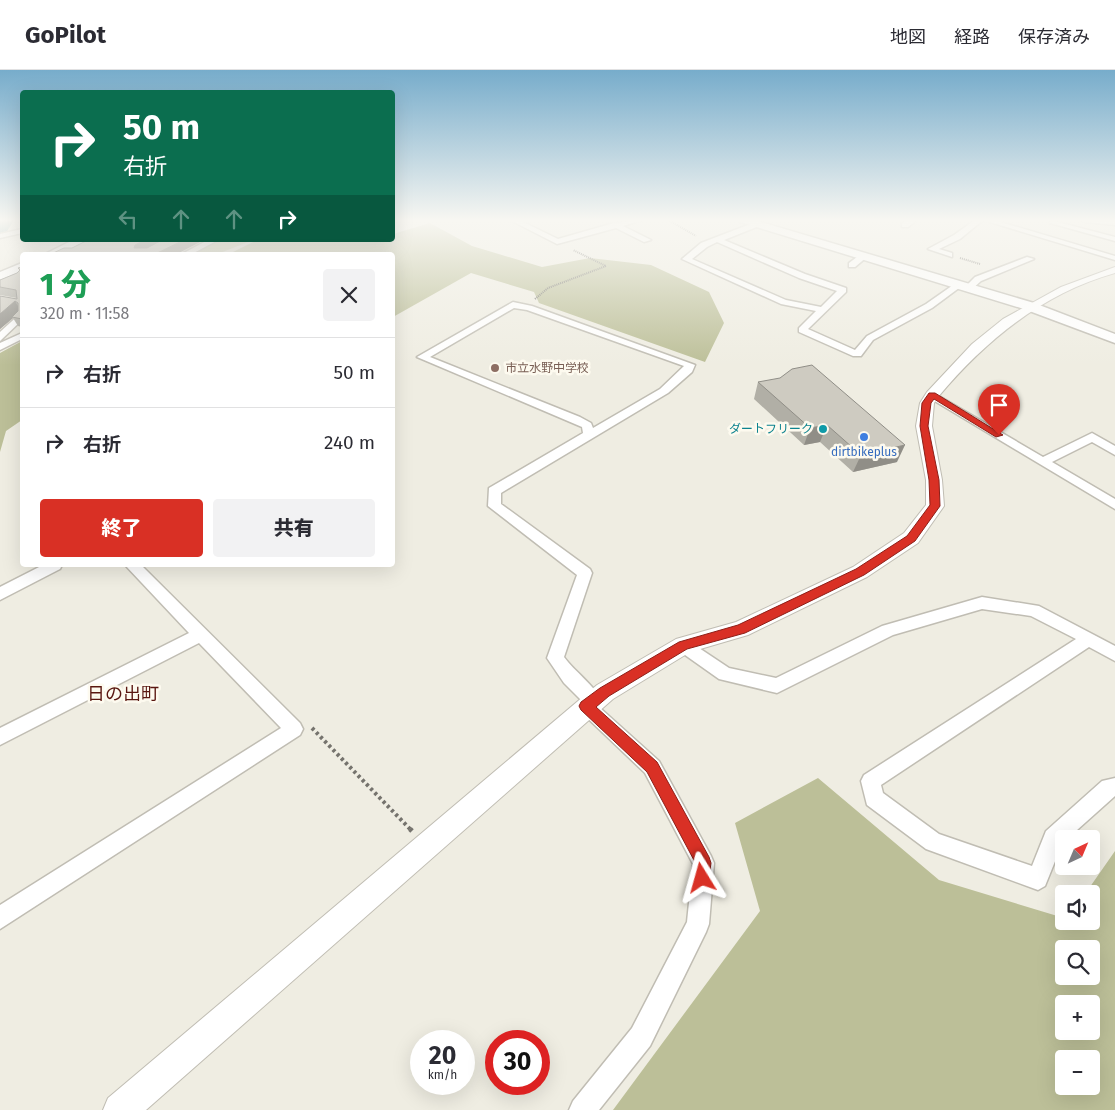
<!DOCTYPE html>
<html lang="ja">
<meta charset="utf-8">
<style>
body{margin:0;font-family:"Fira Sans","Noto Sans JP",sans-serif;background:#f2f2f3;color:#2b2b33;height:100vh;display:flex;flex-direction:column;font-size:19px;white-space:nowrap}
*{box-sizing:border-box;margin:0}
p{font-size:16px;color:#7c7c81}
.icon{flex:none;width:28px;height:28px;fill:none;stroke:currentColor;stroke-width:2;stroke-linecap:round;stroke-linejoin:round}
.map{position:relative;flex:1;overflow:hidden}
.sheet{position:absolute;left:20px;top:182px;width:375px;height:315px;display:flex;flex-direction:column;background:#fff;border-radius:5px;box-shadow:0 5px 20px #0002}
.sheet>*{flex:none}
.guide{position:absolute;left:20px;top:20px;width:375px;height:152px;border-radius:5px;box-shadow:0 5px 20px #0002;background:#0b6e4f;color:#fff;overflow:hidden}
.needle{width:32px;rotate:44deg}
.controls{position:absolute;left:1055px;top:760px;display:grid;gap:10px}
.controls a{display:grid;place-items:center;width:45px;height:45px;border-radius:5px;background:#fff;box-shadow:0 5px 20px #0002;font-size:25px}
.speed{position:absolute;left:410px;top:960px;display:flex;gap:10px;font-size:25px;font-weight:700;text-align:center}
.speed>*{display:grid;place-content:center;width:65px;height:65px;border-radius:50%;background:#fff;box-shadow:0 5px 20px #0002;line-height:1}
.speed small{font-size:12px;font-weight:400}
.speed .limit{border:8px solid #d22;background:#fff;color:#111}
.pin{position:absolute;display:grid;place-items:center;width:42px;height:42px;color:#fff;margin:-51px -21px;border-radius:50% 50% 50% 0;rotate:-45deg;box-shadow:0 0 5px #0007}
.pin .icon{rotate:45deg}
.me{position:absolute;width:55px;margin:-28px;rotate:352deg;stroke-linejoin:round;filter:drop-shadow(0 0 4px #0008)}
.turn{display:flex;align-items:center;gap:18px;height:105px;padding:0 20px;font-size:22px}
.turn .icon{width:65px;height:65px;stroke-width:2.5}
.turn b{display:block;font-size:35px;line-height:42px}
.lanes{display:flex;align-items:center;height:48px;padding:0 20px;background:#0003;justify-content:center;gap:25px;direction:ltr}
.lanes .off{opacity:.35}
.round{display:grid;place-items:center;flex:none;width:52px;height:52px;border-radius:5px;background:#f2f2f3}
.headline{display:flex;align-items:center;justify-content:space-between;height:85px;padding:0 20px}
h1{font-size:30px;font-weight:800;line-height:38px;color:#1e9e55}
.action{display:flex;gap:10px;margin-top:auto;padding:10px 20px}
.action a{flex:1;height:58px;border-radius:5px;background:#d93025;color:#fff;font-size:20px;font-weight:800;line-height:58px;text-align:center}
.action a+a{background:#f2f2f3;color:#2b2b33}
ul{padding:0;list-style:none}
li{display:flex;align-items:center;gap:15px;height:70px;padding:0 20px;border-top:1px solid #e1e1e2}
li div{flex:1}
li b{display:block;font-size:19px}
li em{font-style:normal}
header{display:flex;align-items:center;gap:30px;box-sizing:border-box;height:70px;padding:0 25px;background:#fff;border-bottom:1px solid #e1e1e2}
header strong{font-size:24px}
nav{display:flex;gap:28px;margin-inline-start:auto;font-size:18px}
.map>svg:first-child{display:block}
.green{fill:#cfd3ab}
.forest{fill:#bcbf98;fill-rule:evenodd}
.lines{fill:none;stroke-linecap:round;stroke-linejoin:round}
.river{fill:#6d9f9f;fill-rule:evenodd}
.minor-casing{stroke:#c0bdb3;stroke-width:3}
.tertiary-casing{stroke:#c0bdb3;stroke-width:2}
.secondary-casing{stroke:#c0bdb3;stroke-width:3}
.trunk-casing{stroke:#c0bdb3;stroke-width:3}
.path-far2{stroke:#75736d;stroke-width:2;stroke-dasharray:1 1;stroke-linecap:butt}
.path-far1{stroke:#75736d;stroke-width:4;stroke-dasharray:3 3;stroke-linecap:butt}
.path{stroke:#75736d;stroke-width:5;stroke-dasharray:4 4;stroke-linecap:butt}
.minor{fill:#fff;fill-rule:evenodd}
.tertiary{fill:#fff;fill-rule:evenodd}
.secondary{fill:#fff;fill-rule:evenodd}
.trunk{fill:#fff;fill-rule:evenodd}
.wall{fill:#b1afa6}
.shaded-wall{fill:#908e87}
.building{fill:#cecbc1;stroke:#908e87}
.route{fill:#d93025;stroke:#8d1f18}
.education-dot{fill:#8d6e63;stroke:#fdfaef;stroke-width:2}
.culture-dot{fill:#0f9aa8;stroke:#fdfaef;stroke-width:2}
.shop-dot{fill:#3f7fe0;stroke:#fdfaef;stroke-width:2}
.labels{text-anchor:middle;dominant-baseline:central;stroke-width:5;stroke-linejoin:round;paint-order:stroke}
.far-education-label{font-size:12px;fill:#785e54;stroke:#fdfaef;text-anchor:start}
.far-culture-label{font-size:12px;fill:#0d838f;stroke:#fdfaef;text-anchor:end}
.far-shop-label{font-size:12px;fill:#366cbe;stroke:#fdfaef}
.quarter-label{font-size:18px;fill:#5a1711;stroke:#fdfaef}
</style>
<header>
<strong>GoPilot</strong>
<nav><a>地図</a><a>経路</a><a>保存済み</a></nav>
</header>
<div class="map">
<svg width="1115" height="1040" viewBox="0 0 1115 1040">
<rect width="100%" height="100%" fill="#efede2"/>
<!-- green -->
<path class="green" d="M215 170H253L215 185H182Z"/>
<!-- forest -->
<path class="forest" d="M430 153 472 176 542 197 590 188 651 195 709 222 724 253 705 292 539 233 534 222 471 203 393 247 392 185H227L257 170H392L393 164Z
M22 271V350L6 361 0 382V283Z
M818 708 939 810 1064 848V851H1091V824H1085L1115 781V1040H613L760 841 735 753ZM1064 879H1091V906H1064ZM1064 934H1091V961H1064ZM1064 989H1091V1016H1064Z"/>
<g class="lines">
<!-- river -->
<path class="river" d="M0 150H14L6 163 0 164Z"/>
<defs>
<path id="minor" d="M510 150H519L558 169 614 153 642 150 623 156 651 170 644 172 616 158 557 174Z
M754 150H760L759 156 724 170 805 204 846 218V222L808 259 855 280 867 266 926 234 956 213 963 215 932 238 873 270 861 286H853L799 262V258L816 241 781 234 682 189 701 173 753 153ZM717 172 799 208 837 221 821 237 786 230 692 189 707 177Z
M908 150H917L908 157H902V153Z
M975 150H983L960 169 939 179 952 183V187L928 179 954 165Z
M983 150H994L1115 186V190Z
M1050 150 1115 167V171L1050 153Z
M1081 150 1115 151V155L1085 152Z
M22 159V163L0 168V164Z
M208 170H218L190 185H180Z
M861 184 868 186 855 197H849V193Z
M1027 187 1034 189 981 211 971 220 964 218 975 207Z
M513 232 532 236 695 295 692 302 668 323 501 423V434L590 499 592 503 564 587C574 601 595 616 602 631L599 637 659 691 711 786 714 793 709 854 706 862 650 976 599 1040H569L573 1031 632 958 687 852 693 794 645 703 580 641 577 636 581 630 564 613 547 588 577 505 488 436 489 418 583 363 582 357 417 287ZM514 238 527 240 684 296 660 319 593 358 591 353 580 347 430 287Z
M22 242V250L0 271V262Z
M22 263V269L0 280V273Z
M932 322 1043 387 1092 363 1115 376V385L1092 372 1052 392 1115 429V439L928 327 927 325Z
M43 495H62L60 499 0 530V517Z
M125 495H141L300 653 303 659 300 665 0 859V835L281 658 199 573 0 675V658L189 563Z
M982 527 1039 536 1115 576V591L1089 577 881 715 883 723 939 764 1032 796 1046 761 1102 711 1115 708V726L1067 769H1064L1045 816 1038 820 926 779 867 735 861 711 864 705 1076 569 1031 546 982 539 893 565 777 623 719 609 678 580 676 575 678 570 684 568 729 598 776 608 882 556Z"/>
<path id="tertiary" d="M1115 197V203C1043 223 985 271 938 327L934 333 932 356 942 410 944 436 918 473 867 507 748 565 690 582 613 629 146 1040H103L108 1028 597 615 676 569 736 552 853 497 904 463 926 435V410L916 356 920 333 927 322 972 274 1003 249 1061 217Z"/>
<path id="secondary" d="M739 150H754L1034 233 1115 264V273L1024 239 740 152Z"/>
<path id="trunk" d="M73 170H91L61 185H43Z
M22 193V202L0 211V202Z"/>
</defs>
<!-- minor casing -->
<use href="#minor" class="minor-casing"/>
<!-- tertiary casing -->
<use href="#tertiary" class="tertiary-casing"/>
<!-- secondary casing -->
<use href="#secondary" class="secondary-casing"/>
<!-- trunk casing -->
<use href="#trunk" class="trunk-casing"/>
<!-- path-far2 -->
<path class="path-far2" d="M668 150 696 166
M960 188 980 194
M535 229 548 218 606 196 573 180"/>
<!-- path-far1 -->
<path class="path-far1" d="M312 658 411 760"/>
<!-- path -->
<path class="path" d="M410 759 412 761"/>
<!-- minor -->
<use href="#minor" class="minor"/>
<!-- tertiary -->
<use href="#tertiary" class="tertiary"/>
<!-- secondary -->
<use href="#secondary" class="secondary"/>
<!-- trunk -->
<use href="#trunk" class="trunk"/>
</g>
<!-- wall -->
<path class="wall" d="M22 197V257L18 256 13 248 0 259V226L17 229V228L0 225V210L17 203 20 201 18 198Z
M758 312 897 392 853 402 820 372 804 375 754 329Z"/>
<!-- shaded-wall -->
<path class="shaded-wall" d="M145 170H165L139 185 134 178 135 175Z
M184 170H204L175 185H153Z
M15 231 21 241 12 247 13 248 0 259V244Z
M827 355 820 372 804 375 810 358Z
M905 375 897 392 853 402 861 385Z"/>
<!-- building -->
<path class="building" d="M88 170H145L135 175 134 178H147L162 170H184L153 185H49L64 178H72Z
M22 197V249L12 247 18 241V233L15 231 0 244V226L17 229 16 220 0 217V210L17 203 20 200 18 198Z
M812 295 905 375 861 385 827 355 810 358 758 312 780 308 792 299Z"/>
<!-- sky -->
<linearGradient id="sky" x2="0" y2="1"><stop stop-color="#77accb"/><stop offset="0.51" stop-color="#f8f7f2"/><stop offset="1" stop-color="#f8f7f2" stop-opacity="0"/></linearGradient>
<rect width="1115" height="295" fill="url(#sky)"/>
<!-- route -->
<path class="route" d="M929 323H935L1003 365 996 367 934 329 931 333 928 356 939 410 940 436 915 471 864 505 745 563 687 579 609 626 596 637 657 692 709 787 711 793 708 814 702 816 697 814 694 808 696 794 647 702 581 640 579 636 581 632 600 618 679 572 738 555 856 499 907 466 930 435 929 410 920 356 922 333Z"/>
<!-- markers -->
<circle class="education-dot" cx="495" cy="298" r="5"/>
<circle class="culture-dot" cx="823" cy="359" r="5"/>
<circle class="shop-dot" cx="864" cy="367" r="5"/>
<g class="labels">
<!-- far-education labels -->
<g class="far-education-label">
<text x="505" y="298">市立水野中学校</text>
</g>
<!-- far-culture labels -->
<g class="far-culture-label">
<text x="813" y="359">ダートフリーク</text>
</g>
<!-- far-shop labels -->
<g class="far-shop-label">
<text x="864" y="382">dirtbikeplus</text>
</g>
<!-- quarter labels -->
<g class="quarter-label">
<text x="123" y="624">日の出町</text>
</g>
</g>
</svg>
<div class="controls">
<a><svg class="needle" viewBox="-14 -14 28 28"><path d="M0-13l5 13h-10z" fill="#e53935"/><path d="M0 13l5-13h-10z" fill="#7c7c81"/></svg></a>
<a><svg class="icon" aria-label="sound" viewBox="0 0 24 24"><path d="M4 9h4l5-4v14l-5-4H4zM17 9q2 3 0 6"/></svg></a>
<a><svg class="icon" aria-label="search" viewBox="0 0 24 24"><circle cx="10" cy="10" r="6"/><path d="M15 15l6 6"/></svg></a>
<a>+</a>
<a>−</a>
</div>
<div class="speed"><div>20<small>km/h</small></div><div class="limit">30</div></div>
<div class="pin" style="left:999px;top:365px;background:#d93025"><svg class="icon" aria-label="arrive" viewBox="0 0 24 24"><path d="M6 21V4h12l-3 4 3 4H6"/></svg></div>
<svg class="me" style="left:702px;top:808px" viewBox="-20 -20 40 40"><path d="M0-17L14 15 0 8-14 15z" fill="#d93025" stroke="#fff" stroke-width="4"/></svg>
<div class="guide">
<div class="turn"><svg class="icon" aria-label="right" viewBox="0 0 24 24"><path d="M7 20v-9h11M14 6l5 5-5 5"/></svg><div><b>50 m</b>右折</div></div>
<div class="lanes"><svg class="icon off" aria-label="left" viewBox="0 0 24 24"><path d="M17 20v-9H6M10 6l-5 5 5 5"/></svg><svg class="icon off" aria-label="ahead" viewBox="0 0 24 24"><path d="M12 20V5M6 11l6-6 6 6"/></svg><svg class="icon off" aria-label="ahead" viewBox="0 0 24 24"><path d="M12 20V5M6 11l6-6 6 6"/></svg><svg class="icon" aria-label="right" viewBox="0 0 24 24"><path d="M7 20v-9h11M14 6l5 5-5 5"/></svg></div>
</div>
<section class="sheet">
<div class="headline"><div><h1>1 分</h1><p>320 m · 11:58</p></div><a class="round"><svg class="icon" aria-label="close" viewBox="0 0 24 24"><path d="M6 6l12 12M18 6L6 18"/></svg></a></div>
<ul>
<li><svg class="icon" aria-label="right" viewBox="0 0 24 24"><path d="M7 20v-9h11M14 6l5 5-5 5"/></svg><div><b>右折</b></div><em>50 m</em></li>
<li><svg class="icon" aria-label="right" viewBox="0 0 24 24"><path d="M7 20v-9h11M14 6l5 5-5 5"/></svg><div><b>右折</b></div><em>240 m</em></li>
</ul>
<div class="action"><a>終了</a><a>共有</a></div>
</section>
</div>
